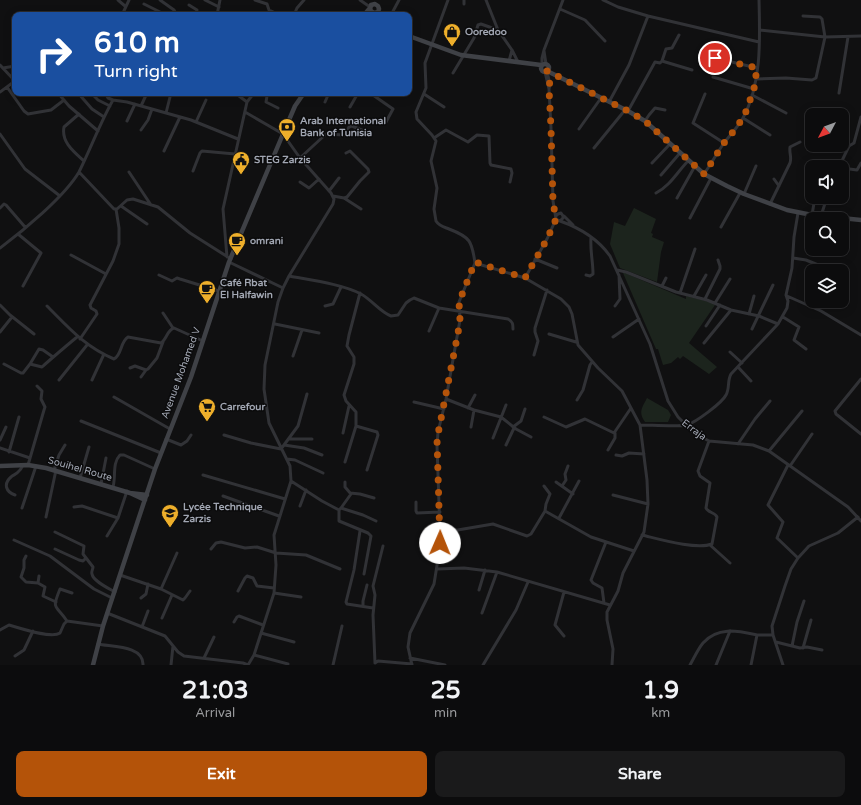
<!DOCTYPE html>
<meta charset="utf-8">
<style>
body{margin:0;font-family:"Varela Round",sans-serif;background:#1a1a1b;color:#f1f3f6;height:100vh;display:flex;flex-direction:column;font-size:15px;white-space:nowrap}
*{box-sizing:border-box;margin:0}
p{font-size:13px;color:#9a9b9d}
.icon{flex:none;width:22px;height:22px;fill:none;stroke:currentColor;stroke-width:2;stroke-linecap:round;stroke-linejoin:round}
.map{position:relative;height:665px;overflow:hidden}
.panel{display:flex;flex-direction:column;background:#0c0c0d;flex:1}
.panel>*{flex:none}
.banner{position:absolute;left:12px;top:12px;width:400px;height:84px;border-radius:8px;box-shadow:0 2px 10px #0003,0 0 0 1px #2c2c2e;background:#1a4fa0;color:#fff;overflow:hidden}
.needle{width:26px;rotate:229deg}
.buttons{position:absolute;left:805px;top:108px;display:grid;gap:8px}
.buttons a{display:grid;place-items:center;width:44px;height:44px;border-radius:8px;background:#0c0c0d;box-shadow:0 2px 10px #0003,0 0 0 1px #2c2c2e;font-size:20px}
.pin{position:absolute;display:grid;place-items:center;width:34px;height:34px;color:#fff;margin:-17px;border:2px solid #fff;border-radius:50%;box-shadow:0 1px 4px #0007}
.me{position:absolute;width:44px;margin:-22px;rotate:1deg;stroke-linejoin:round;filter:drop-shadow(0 0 3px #0008)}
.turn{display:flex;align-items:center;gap:14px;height:84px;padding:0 16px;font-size:18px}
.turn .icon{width:52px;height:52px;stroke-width:2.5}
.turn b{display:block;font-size:28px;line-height:34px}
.eta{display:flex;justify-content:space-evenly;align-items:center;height:68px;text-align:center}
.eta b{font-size:24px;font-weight:700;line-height:28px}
.primary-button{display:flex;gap:8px;margin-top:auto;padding:8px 16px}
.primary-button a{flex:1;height:46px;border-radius:8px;background:#b45309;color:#fff;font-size:16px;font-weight:700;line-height:46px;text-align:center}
.primary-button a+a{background:#1a1a1b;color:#f1f3f6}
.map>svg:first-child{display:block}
.green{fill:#1c241d}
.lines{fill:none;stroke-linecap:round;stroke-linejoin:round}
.minor{stroke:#313236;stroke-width:3}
.secondary{stroke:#3f4146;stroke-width:4.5}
.route{stroke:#b45309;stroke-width:7;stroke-dasharray:0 12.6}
.labels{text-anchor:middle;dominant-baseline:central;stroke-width:3;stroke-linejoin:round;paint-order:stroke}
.poi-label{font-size:10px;font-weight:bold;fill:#a1a6b2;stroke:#0b0b0c;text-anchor:start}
.street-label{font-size:10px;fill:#a1a6b2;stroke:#0b0b0c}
</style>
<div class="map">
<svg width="861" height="665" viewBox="0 0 861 665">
<rect width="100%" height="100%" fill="#101011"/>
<!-- green -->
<path class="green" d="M634 208 656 219 651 233 653 234 652 237 664 242 661 252 657 282 620 268 610 244 614 222 625 226Z
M623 273H625L686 299V296L710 302 715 305 689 343 717 367 709 374 683 356 680 359 678 357 671 363 663 365 658 349H656Z
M647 398 668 410 671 415 668 422H645C638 412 642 408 647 398Z"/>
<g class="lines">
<!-- minor -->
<path class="minor" d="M118 0 125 6
M160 0 174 10 175 12
M205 0 219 7
M255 0 267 4 269 10 280 15
M360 0 370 7
M448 0 425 63 426 88 416 112 417 119 432 135 436 141 431 161 437 188 434 209 436 221C439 226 444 227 449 229 470 237 472 241 475 263L525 278 561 299 569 307 572 314 578 345 598 368 622 391 640 425 647 480 648 504 644 532 623 573 618 591 607 612V620L613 649 612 665
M486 0 498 30 512 50 518 62
M603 0 618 7 648 16
M144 4 166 15
M464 4V0
M189 5 197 10 196 15
M560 9 585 20 605 41
M122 15 129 0
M170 15 173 12 180 15
M217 15 220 0
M294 15 297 8 304 0
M391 15 399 0
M760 30 825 37 861 36
M544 51 546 64
M711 57 757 68
M509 61 512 50
M662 61 666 49 672 48 679 35
M0 65 15 81 0 92
M542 65V58L544 50 563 0
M3 68 15 66
M547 71 550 85 549 89 551 128 553 201 556 219 560 221 563 218V216L561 213 558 214 556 216
M545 72 549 89
M453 73 474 38 478 25 481 24 498 30
M713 77 754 89
M756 79 786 78 812 80 816 78 825 37 822 19 820 17 803 16
M7 87 24 111 28 114 51 110 64 100
M58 93 69 106 98 131
M78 93 92 109 104 117
M91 93 98 100 110 106
M105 93 108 98 113 100 127 102 191 120 238 139
M235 93 247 102
M265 93 267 96 266 102 278 108
M370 93 393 109 386 122
M839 93 848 37
M424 94 444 107
M705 94 693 123 724 143
M752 95 786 113
M325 102 329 93
M609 102 629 65 648 16 759 42
M141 106 147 93
M350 107 358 93
M628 111 655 62 660 63 662 61 692 70
M166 113 171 93
M79 114 64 127C61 142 74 152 84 161
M743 118 770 135
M127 121 135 104
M645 121 649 115 655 108 665 110
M196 122 206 100
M579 129 601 98
M141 130 148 120 152 109
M0 134 25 169 60 196
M434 138 446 130 468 142 477 135 489 136 490 163 491 165 511 169 512 173 510 182
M594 148 625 110
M164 151 180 117
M300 158 326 134 344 135 349 127 352 126 364 131
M652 163 670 144
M839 167 849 146 854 143 861 117
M842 168 857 170 861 163
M193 171 200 153 202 151 235 154
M79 172 114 209H117L127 200 133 199 158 207 190 233 231 259
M129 172 151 205
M704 174C711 164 717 153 724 143 730 135 738 127 743 118 762 83 760 39 759 0
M661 175 680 153
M774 179 779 186
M300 182 309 188 319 179
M329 191 339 178
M656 193C671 185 677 172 689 160
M744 194 756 166
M333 196 344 198 347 197 360 181 369 172 368 169 350 151 346 153
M344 198 361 209
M677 198 695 166
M770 204 790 163C792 157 789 153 790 147L800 142
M121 206 147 224
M0 208 4 204 6 205 25 227
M812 215 815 197
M564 216 573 225
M821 216 827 197
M690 218 711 178
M560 221C580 228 598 239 610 256L650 344 668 401 678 417 694 433 709 441 753 445 769 451 848 507 861 521
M721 227 740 193
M18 234 41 253 23 286
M0 248C23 231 65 196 79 172 91 148 100 123 113 100
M71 255 106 274
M227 257 223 209 247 102 254 93
M793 258 806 260 833 271
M535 259 557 268
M229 262 283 288 289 276 333 204 334 199 331 193 300 158 283 134 245 112
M617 270 626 272 676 292 707 300 731 310 759 316 778 324
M159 275 172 281 177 278 180 279 219 291
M586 275 590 276 593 274C593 261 590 251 591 237
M289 276C310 280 342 284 361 294 372 300 380 312 391 316L398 315 406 303 410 300 414 298 439 308 508 319C513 322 513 324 513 329
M525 278 547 239 556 219
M662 286 666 278
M680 293 695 249
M694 296 706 275
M787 296 821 311 861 335
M705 299 720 269V266L718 260
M715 303 730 279
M0 305 10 315 34 334
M47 306C68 327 85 347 114 359 122 355 120 342 128 337L161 343C167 339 167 330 174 328L203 341
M325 306 333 304 341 287
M615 306 620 299 619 275
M163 313 173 328
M749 314 754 296
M783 317 799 327 794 340 806 349
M275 324 319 333
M706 326 720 305
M752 329 773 285
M429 331 439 308
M0 332 12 317
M549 334 576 342
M613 337 639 319
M80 339 97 314 96 311 91 308 90 305 113 261 119 244V228L116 209
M704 343 731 310
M730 352 742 363
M534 355 538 341 535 332V328L547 290
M293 356 302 330
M4 364 21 373H23L30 364 42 367C53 357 65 347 77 337
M30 364 39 349 43 350 53 357
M738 367 751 381
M130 368 135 366 146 370 148 369 157 358 163 342
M141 377 146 370
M861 379 835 411 836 414 861 434
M59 380 87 345
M92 380 104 354
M114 397 170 429
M446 399 474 410 501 417 516 429 531 437
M577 400 583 390 590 365 592 362
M414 402 444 409
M468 408 475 395
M544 417 566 427 585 419 614 433 631 408
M81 421 161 453
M640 425C650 425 679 427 687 425 696 422 722 403 726 395 730 388 727 381 731 374L778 324 787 308 788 301 786 295 792 268 794 237 798 213
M356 426 377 432 378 435 367 470
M471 427 474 410
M513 427 521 421 525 409
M343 433 349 406
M224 435 251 443 281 449 298 426 307 394
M493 438 506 405
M166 439 181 445 187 441 191 435
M289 439H312
M0 440 6 427
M738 444 755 419 770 401
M284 445 304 448 322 455
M506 445 514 428
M0 448 30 458
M608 450 615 438V433
M769 451 802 411
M9 452 19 417
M616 455 622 456 629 453 644 454
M287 459 295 460 323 473
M345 462 356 426V412L346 401 344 395 354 364V357L347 346 349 335 360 293
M28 465 44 410 45 407 41 399 42 391 37 386
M788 465 768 505 783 522 777 538 798 558
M790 466 812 434
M54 470 59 455 65 445
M203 475 285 499
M80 478 89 447
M291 481 322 501 339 510 341 508 351 494 345 487V482
M556 482 573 494
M101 484 106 458
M544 486 550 494 546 504 545 511
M562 486 566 480 565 474 568 466
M113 487C116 477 112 463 120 455H124L155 469
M350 493 360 494 374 498
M15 495C6 492 3 484 11 477 13 475 17 474 19 471 21 470 22 467 23 465
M613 495 648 504
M223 496 279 516
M416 502V511L417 513 440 512
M300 506 306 490
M74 507 82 506 118 518
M22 508 36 466
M341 508 363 515 376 521
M339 510V521L368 533 371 536 364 574
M46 517 56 470
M559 518 579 481
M360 531 354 570 346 602 347 604 373 608
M55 532 84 546 83 554 93 567C93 569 91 572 92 574 93 581 108 588 115 592
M440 533 493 524 527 536 531 534 545 511 591 537 634 551
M642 535C659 539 696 550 712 544L717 517C715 512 708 513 706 508L710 483 700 476 698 471 709 441
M107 536 118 518 127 491
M14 540 50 556 94 589 112 598
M710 545 730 563
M55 549 79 560 83 561 86 558
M211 549 216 543 221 542 245 548 257 547 276 553 306 555 340 569
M26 556 24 560V568L21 577 26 582 38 583
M437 569 464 568 497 572 610 605
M120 575 161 589 183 600 185 598 190 591
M39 576 38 583 45 587 43 596 56 602
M161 589 177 553
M479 590 485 570
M238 591 245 578 247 576 253 578 257 586 274 588
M274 593 301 597
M141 598 146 594 148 584
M604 603 602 588 593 583 591 580 606 542
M363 605V601L367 585
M107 613 165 636 178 652 184 656 243 663 248 665
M482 613 497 572
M162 618 172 595
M67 621C56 604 51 611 60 589L72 593
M234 622 237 617 239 616 263 625
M142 627 148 611
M0 630 9 625C20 628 51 639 60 633L64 624 67 621 103 626
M261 633 294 642
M564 636 555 625 564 592
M776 642 800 648 807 647 822 650
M98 644C111 647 144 645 143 665
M792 646 797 622 804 601
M803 648 811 620
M254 655 288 664
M15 656 24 650 33 631
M204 658 214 637
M410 658 445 665
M375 663 373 615 375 595 373 586 383 546
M375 663 378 661 412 664
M171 665 173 646
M248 665 254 655 274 593 276 565 274 535 291 481 290 466 269 423 264 389 265 365 278 302 283 288
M333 665 342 626
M412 665 408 647 410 633 434 584 439 553 440 533 437 446 438 432 446 399 460 320 459 302 475 263
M483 665 516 610 528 582
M690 665C694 658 698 649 703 643 718 626 738 631 757 635
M716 665 730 631
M751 665 757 635H773
M783 665 773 635 772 626 785 586 791 569 798 558 809 546 838 533 858 517"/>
<!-- secondary -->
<path class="secondary" d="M374 13 378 12 379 9 378 6 375 4 371 5 370 10 376 15
M364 15 370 8
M409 36 461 55 541 65
M541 68a4 4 0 1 1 8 0a4 4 0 1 1-8 0Z
M547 71 628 111 645 121 704 174 727 186 744 194 787 210 812 215 861 220
M0 466 28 465 46 468 130 493 147 495
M130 493 145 500
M93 665 103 626 155 469 191 377 229 262 283 134 295 106 304 93"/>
</g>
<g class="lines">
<!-- route -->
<path class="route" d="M440 543 437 439 458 333 460 320 459 302 475 262 525 278 547 239 556 219 553 202 551 128 549 89C550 83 550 76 547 71L628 111 645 121 704 174 724 143 737 127 745 114 754 89 757 68 715 58"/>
</g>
<!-- icons -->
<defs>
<symbol id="shop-pin" viewBox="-11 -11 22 30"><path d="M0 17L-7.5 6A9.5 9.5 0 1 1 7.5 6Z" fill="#eeaf2b" stroke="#0b0b0c"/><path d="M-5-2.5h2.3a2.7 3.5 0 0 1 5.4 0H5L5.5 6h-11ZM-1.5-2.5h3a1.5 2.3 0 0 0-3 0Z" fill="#111"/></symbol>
<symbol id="bank-pin" viewBox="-11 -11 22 30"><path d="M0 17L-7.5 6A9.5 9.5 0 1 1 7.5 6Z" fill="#eeaf2b" stroke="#0b0b0c"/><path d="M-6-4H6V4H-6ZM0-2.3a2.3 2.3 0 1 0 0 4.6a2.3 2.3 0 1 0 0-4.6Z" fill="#111"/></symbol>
<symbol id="civic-pin" viewBox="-11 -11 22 30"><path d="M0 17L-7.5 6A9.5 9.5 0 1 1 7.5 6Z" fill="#eeaf2b" stroke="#0b0b0c"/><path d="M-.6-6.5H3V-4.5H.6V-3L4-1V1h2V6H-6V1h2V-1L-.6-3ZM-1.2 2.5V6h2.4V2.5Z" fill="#111"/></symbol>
<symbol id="cafe-pin" viewBox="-11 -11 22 30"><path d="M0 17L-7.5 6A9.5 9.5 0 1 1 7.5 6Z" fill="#eeaf2b" stroke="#0b0b0c"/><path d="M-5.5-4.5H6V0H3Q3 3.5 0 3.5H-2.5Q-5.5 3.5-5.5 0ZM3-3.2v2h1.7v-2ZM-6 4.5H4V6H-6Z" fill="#111"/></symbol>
<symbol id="supermarket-pin" viewBox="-11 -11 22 30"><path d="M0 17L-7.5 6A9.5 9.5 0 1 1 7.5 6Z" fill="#eeaf2b" stroke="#0b0b0c"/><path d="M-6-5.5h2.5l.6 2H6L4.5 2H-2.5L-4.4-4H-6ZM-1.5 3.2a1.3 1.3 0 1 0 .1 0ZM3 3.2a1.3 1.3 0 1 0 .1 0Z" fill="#111"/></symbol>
<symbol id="school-pin" viewBox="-11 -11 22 30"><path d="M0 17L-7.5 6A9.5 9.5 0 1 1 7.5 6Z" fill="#eeaf2b" stroke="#0b0b0c"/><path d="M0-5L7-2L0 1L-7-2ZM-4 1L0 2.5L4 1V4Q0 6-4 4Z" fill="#111"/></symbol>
</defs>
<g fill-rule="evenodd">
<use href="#shop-pin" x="442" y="22" width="20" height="27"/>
<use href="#bank-pin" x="277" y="117" width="20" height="27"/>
<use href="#civic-pin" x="231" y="150" width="20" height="27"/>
<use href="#cafe-pin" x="227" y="231" width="20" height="27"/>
<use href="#cafe-pin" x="197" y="279" width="20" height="27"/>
<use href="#supermarket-pin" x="197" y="397" width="20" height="27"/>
<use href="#school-pin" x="160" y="503" width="20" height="27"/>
</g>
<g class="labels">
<!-- poi labels -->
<g class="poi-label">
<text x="465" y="32">Ooredoo</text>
<text x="300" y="121">Arab International<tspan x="300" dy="12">Bank of Tunisia</tspan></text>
<text x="254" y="160">STEG Zarzis</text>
<text x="250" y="241">omrani</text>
<text x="220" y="283">Café Rbat<tspan x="220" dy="12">El Halfawin</tspan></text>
<text x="220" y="407">Carrefour</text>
<text x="183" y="507">Lycée Technique<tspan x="183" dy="12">Zarzis</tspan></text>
</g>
<!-- street labels -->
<g class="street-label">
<text transform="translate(181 373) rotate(-70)">Avenue Mohamed V</text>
<text transform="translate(694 430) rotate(37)">Erraja</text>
<text transform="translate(80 469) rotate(16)">Souihel Route</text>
</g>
</g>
</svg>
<div class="buttons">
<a><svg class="needle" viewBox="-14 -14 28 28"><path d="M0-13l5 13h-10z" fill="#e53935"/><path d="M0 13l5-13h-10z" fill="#9a9b9d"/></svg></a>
<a><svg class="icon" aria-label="sound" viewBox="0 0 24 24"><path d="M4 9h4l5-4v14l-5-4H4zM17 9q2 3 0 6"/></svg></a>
<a><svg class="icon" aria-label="search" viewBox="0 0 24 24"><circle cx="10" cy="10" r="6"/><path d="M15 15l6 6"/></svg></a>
<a><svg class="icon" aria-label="layers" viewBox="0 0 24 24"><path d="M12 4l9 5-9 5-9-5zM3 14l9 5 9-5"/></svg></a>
</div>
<div class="pin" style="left:715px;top:58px;background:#d93025"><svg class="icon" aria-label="arrive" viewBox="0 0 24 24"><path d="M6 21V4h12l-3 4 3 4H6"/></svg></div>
<svg class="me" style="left:440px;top:543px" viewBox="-20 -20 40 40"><circle r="19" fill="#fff"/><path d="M0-13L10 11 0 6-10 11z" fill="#b45309"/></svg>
<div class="banner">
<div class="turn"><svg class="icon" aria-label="right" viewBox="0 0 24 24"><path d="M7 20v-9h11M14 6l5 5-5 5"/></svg><div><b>610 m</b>Turn right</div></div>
</div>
</div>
<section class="panel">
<div class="eta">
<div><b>21:03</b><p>Arrival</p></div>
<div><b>25</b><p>min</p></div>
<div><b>1.9</b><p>km</p></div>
</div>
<div class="primary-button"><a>Exit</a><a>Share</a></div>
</section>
